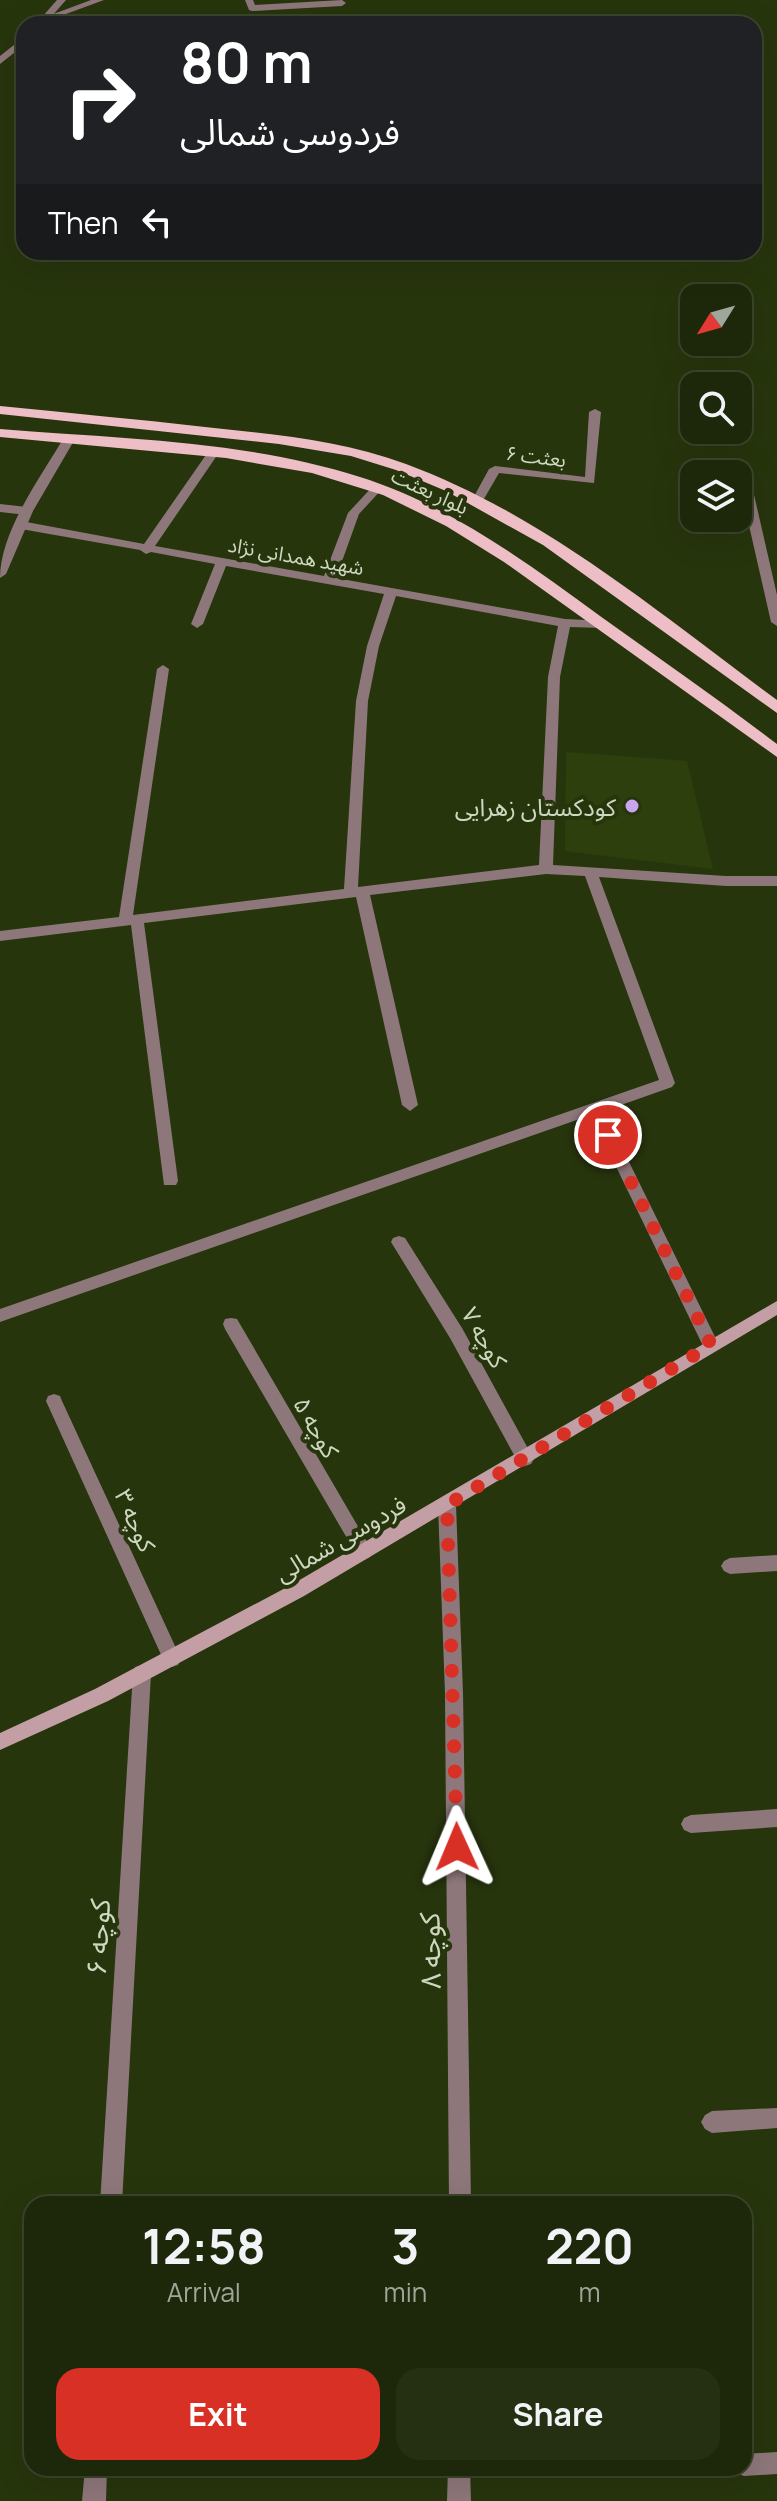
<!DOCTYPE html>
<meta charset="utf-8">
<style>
body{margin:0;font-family:Manrope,"Noto Sans Arabic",sans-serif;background:#253013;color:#f1f3f6;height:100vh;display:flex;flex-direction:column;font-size:30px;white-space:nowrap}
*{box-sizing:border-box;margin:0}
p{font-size:26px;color:#a0a69c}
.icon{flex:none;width:44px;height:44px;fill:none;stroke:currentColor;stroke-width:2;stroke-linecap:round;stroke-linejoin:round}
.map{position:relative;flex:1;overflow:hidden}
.side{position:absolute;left:24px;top:2196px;width:728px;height:280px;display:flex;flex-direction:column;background:#1d280a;border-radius:24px;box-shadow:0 8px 32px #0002,0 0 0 2px #3b442b}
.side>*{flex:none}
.guide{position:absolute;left:16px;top:16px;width:746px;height:244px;border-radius:24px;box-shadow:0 8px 32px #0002,0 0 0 2px #3b442b;background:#202124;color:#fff;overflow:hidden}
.needle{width:52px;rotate:233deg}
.fabs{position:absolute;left:680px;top:284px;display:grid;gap:16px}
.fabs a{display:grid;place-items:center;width:72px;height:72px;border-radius:16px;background:#1d280a;box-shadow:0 8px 32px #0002,0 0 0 2px #3b442b;font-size:40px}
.pin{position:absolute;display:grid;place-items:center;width:68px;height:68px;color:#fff;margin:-34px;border:4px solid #fff;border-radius:50%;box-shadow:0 2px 8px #0007}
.me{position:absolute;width:88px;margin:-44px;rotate:359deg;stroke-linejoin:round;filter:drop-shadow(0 0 6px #0008)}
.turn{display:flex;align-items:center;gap:28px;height:168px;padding:0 32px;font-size:36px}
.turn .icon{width:104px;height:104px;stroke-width:2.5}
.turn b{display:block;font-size:56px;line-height:68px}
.then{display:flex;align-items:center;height:76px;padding:0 32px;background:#0003;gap:16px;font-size:30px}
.eta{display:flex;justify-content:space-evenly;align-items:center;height:136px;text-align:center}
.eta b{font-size:48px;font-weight:700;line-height:56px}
.action{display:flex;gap:16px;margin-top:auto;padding:16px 32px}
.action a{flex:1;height:92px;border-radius:24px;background:#d93025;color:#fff;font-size:32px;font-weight:700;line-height:92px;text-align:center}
.action a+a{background:#253013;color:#f1f3f6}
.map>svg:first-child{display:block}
.built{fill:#2e3f0e}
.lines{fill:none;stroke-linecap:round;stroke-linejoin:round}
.minor{fill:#8e777b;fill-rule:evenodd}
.tertiary{fill:#8e777b;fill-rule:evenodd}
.secondary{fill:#c39fa5;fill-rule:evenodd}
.primary{fill:#edbec6;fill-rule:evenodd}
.route{stroke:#d93025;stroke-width:14;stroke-dasharray:0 25.2}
.poi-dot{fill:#c9a5ee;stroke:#27350d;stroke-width:3}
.labels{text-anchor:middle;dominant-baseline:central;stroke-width:8;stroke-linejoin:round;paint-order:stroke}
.far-street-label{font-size:20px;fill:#ced8c1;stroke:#27350d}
.poi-label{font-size:24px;fill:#ced8c1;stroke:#27350d;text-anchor:end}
.street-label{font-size:24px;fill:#ced8c1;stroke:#27350d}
.near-street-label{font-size:28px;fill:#ced8c1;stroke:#27350d}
</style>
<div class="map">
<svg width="777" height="2501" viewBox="0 0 777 2501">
<rect width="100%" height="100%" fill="#27350d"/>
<!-- built -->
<path class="built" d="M566 752 687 761 713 869 565 851Z"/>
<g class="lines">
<!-- minor -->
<path class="minor" d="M91 0H104L47 21 40 19Z
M245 0H253L255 5 342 0 346 3 342 6 252 11 249 10Z
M595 409 601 412 594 483 499 473 481 504H473L471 502 489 469 495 466 585 477 589 412Z
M212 451 218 454 155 546 324 576 348 513 373 486 377 485 383 488 359 514 336 578 565 619 607 621V627L603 628 570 627 560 677 553 865 726 876H777V886H726L599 877 675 1083 672 1087 604 1111 719 1345 717 1350H705L591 1115 0 1322V1309L659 1080 585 876 546 874 370 895 418 1105 410 1111 402 1105 356 897 144 923 178 1181 176 1185H164L131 925 0 941V931L119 917 157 669 163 665 169 669 133 915 344 889 356 701 367 646 384 594 226 566 203 624 197 628 191 624 215 564 151 552 146 554 140 550 21 529 15 525 21 521 144 544 208 452ZM396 596 558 626 548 677 539 865 358 887 368 701 379 646Z
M741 461 747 464 777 595V626L771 622 735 464Z
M0 504 27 507 33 511 27 515 0 512Z
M399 1236 405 1238 462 1328 531 1454 534 1459 531 1464 525 1466 519 1464 450 1338 391 1242 393 1238Z
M231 1318 237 1319 370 1547 373 1552 370 1557 364 1560 358 1557 225 1329 223 1324 225 1319Z
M54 1394 60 1396 62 1401 181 1659 178 1665 172 1667 166 1665 163 1659 46 1401 48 1396Z
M447 1498 453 1500 456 1505 463 1693 471 2204H449L445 1693 438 1505 441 1500Z
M777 1555V1571L730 1574 724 1571 721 1566 724 1561 730 1558Z
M142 1665 149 1667 151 1673 122 2204H100L133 1673 135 1667Z
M777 1809V1827L691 1833 684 1830 681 1824 684 1818 691 1815Z
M777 2108V2128L712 2133 705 2129 701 2122 705 2115 712 2111Z
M777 2452V2474L744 2476 736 2473 734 2468H744V2454Z
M85 2468H107L106 2501H82Z
M448 2468H470L471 2501H447Z"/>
<!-- tertiary -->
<path class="tertiary" d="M57 0H66L45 24H36Z
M24 37V45L0 64V56Z
M69 436 75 439 33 511 6 574 0 578C0 532 40 478 63 439Z"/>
<!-- secondary -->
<path class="secondary" d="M777 1301V1315L304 1596 108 1701 0 1750V1733L95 1689 291 1585Z"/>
<!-- primary -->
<path class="primary" d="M0 406C68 413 136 419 205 427 272 434 342 440 406 464 544 515 660 614 777 700V713L543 545 446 491 396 470 351 456 279 444 0 414Z
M0 429C120 439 245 440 360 477 449 505 526 562 600 616 659 658 719 700 777 744V757L504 562 446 526 383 495 312 473 226 458 0 437Z"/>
</g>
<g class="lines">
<!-- route -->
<path class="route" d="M457 1847 447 1505 711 1345 608 1135"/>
</g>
<!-- markers -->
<circle class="poi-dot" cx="632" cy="806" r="8"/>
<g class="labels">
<!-- far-street labels -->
<g class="far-street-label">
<text transform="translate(536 456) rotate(7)">بعثت ۶</text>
<text transform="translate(430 491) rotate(25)">بلوار بعثت</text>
<text transform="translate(296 556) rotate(10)">شهید همدانی نژاد</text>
</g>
<!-- poi labels -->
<g class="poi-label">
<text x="616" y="806">کودکستان زهرایی</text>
</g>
<!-- street labels -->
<g class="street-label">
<text transform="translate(485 1337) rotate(60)">کوچه ۷</text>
<text transform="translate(317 1427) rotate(60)">کوچه ۵</text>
<text transform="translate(136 1520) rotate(66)">کوچه ۳</text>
<text transform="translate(340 1538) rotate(-30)">فردوسی شمالی</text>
</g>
<!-- near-street labels -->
<g class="near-street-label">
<text transform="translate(97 1937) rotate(-87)">کوچه ۶</text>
<text transform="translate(429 1951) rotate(-91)">کوچه ۸</text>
</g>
</g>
</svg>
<div class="fabs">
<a><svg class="needle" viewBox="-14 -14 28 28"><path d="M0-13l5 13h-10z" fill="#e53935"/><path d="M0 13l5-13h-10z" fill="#a0a69c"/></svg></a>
<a><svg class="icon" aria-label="search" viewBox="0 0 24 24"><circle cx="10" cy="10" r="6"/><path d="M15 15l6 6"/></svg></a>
<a><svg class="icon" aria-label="layers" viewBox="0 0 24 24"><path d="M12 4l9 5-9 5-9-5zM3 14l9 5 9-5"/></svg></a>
</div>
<div class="pin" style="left:608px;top:1135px;background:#d93025"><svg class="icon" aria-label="arrive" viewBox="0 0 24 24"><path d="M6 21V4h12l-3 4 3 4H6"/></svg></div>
<svg class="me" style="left:457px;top:1847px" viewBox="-20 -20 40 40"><path d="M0-17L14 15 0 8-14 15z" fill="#d93025" stroke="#fff" stroke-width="4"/></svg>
<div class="guide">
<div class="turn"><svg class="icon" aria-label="right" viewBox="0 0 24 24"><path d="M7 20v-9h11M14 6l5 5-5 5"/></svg><div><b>80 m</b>فردوسی شمالی</div></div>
<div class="then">Then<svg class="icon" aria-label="left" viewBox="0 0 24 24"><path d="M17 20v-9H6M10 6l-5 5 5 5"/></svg></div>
</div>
<section class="side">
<div class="eta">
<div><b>12:58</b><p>Arrival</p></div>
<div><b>3</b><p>min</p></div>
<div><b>220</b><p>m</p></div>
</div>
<div class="action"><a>Exit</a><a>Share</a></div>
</section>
</div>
